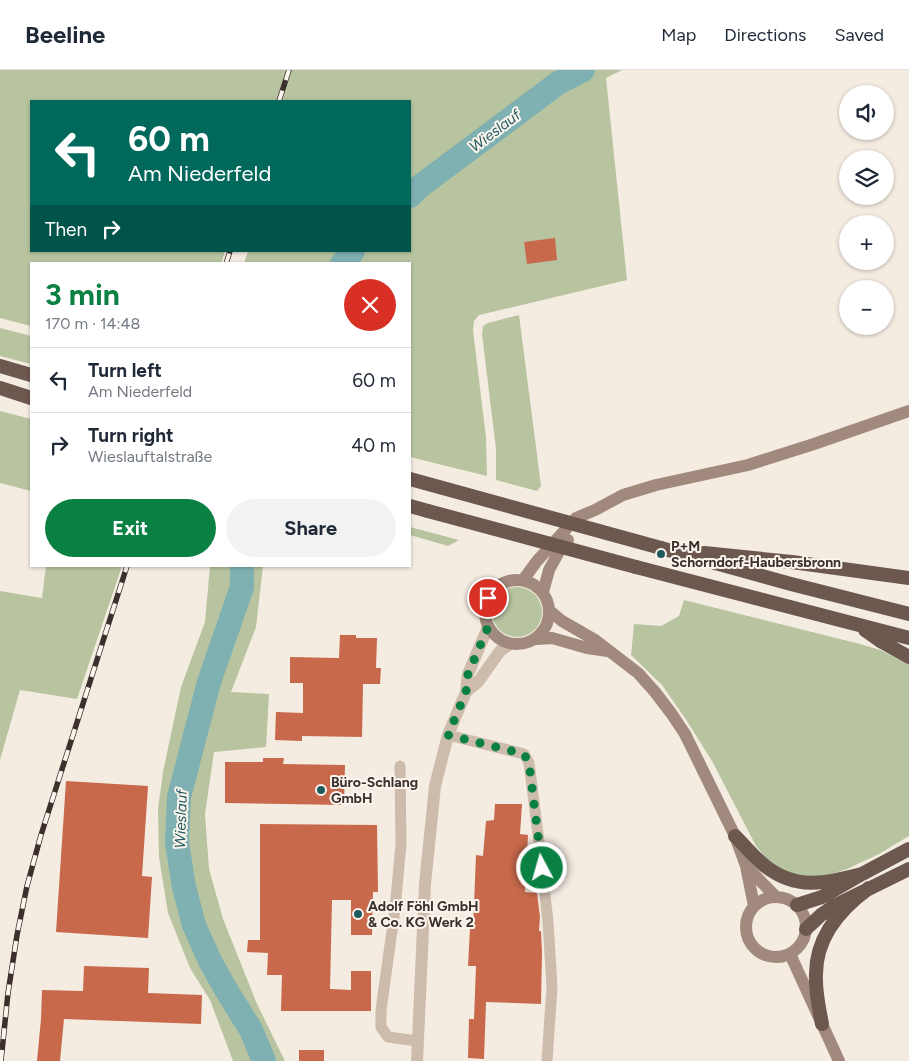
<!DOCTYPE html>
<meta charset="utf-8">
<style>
body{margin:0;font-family:Figtree,sans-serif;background:#f2f2f3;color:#1f2937;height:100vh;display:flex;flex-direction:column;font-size:19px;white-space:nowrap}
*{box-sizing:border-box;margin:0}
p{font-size:16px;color:#747a83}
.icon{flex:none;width:28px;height:28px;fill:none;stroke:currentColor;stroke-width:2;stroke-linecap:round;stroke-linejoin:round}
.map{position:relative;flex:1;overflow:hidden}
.details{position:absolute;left:30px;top:192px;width:381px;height:305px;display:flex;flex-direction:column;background:#fff;border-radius:0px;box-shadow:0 1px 4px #0004}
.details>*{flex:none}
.top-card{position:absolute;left:30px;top:30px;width:381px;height:152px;border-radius:0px;box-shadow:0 1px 4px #0004;background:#00695c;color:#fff;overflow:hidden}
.fabs{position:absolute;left:839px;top:15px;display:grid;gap:10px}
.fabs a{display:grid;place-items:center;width:55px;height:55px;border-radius:50%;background:#fff;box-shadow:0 1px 4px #0004;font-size:25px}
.pin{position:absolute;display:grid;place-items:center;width:42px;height:42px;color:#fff;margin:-21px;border:2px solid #fff;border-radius:50%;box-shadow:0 1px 5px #0007}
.me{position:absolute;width:55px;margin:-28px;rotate:354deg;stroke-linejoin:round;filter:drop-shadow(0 0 4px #0008)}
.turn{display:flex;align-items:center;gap:18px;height:105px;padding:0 15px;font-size:22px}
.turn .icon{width:65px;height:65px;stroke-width:2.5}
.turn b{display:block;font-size:35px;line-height:42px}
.then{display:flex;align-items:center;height:48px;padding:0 15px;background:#0003;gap:10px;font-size:19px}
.round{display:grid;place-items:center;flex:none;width:52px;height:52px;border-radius:26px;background:#f2f2f3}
.headline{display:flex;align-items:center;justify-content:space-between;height:85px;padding:0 15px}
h1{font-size:30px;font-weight:700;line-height:38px;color:#0b8043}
.button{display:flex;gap:10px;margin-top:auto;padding:10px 15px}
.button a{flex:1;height:58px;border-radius:30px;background:#0b8043;color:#fff;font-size:20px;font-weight:700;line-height:58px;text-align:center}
.button a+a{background:#f2f2f3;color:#1f2937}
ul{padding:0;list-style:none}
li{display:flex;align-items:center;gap:15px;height:65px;padding:0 15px;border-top:1px solid #e0e1e3}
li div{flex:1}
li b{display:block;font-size:19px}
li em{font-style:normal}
header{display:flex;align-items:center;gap:30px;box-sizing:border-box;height:70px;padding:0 25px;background:#fff;border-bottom:1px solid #e0e1e3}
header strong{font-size:24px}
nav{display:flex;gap:28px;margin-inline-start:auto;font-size:18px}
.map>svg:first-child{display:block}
.green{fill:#b8c4a0}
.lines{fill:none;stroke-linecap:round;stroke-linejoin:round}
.river{stroke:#7fb0b2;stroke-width:24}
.building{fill:#c8694b}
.minor{stroke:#cdbbac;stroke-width:11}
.tertiary{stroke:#cdbbac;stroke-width:12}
.secondary{stroke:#a18a7d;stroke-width:12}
.trunk{stroke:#6c584f;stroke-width:14}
.rail-casing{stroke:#3b302b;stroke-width:5.5}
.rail{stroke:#fbf5ee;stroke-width:4;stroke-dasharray:11;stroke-linecap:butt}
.trunk-bridge{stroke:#6c584f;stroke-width:14}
.route{stroke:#0b8043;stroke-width:9;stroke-dasharray:0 16.2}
.poi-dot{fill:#1f5a5e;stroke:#fbf5ee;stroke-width:2}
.labels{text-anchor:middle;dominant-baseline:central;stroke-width:4;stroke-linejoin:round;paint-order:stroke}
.poi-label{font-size:14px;font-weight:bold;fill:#3b302b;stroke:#fbf5ee;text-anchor:start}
.water-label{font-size:15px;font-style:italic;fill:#1f5a5e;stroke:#fbf5ee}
</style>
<header>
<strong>Beeline</strong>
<nav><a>Map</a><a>Directions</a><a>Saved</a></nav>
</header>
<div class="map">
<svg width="909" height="991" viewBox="0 0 909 991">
<rect width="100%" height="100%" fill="#f4ebe1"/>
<!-- green -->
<path class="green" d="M0 0H622L606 8 627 210 479 245 474 251 473 260 486 368 487 406 410 387V194H244L248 181H410V31H31V181H225L221 194H31V256L0 248Z
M519 245 541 416 537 421 496 410V379L482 264 483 256 488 253Z
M0 258 31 266V294L0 286Z
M0 341 31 349V421L0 413Z
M410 457 459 470 448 476 410 465Z
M46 496H122L77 629 20 620 0 690V521L42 528Z
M210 496H263L256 557 231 622 269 624 266 677 214 682 205 744 209 799 223 849 257 934 285 991H233L210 930 190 898 168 843 159 787 158 739 163 702 181 617 205 552Z
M492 542a25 25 0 1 1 50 0a25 25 0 1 1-50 0Z
M684 530 860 574 880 580 909 594V766L879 784 847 799 820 808H800L783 802 768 790 756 776 712 691 685 648 662 615 631 585 634 554 661 556 679 546Z"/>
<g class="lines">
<!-- river -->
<path class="river" d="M410 126 419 117 558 13 583 0
M342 194 353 181
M242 496V517L209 612 179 727 177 773 184 817 194 855 210 891 225 918 251 960 264 991"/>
</g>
<!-- building -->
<path class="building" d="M555 168 557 190 527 194 524 172Z
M340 565H356V568H377L376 598H381L380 614H363L362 667 302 666V671L275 670 276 642 303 643V613H290V587L339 588Z
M263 688H284L283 694 345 695 344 735 225 733V692H263Z
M66 711 148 716 142 806 152 807 148 868 56 862Z
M495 734H522L520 764 528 765 525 822 537 823 540 847 539 861H541L542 882 541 934 486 932 484 989 468 988 469 949H474L476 896H468L470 859H473L476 785 483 786 486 751 494 750Z
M260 754 377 755 378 822H373L372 865H351V830H332L330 919 351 920V901H371V941H281L282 905H267L268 883 247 882 248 870H260Z
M84 896 149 898 148 923 202 925 201 954 64 949 60 991H37L41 949 42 920 83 921Z
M299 980H324V991H299Z"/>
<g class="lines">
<!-- minor -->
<path class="minor" d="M448 665 524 684 529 693 540 780 548 852 552 917 547 991
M400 696 401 774 395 839 381 940V957L388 967 417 971"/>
<!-- tertiary -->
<path class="tertiary" d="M466 622 478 612 500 581 510 574
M417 991 425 814 435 716 448 665 466 622 468 604 488 557"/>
<!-- secondary -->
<path class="secondary" d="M485 542a32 32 0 1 1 64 0a32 32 0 1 1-64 0Z
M523 510 537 491 576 448 595 440 623 425 656 415 748 395 814 374 909 341
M543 522 549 500 562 476 568 470
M550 541 562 551 595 570 638 603 655 622 671 643 685 664 735 766 746 796 754 836
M537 569 552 568 587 578 608 581
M746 796 776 827
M746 857a30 30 0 1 1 60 0a30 30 0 1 1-60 0Z
M790 884 839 991"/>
<!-- trunk -->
<path class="trunk" d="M0 296 31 305
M0 318 31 328
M410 436 428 441
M661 478 791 514 909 544
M704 483 792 492 909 508
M636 497 909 568
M865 560 882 572 909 587
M735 766C745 776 754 787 765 796 797 821 826 813 862 804
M797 835 822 827 862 804 909 779
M806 859 821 845 834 836 909 799
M822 954C819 938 815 921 816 904 816 867 840 839 869 818"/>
<defs>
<path id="rail" d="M279 31 289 0
M226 194 230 181
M1 991 8 923 17 865 27 816 41 765 127 496"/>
</defs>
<!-- rail casing -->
<use href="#rail" class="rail-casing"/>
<!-- rail -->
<use href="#rail" class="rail"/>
<!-- trunk-bridge -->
<path class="trunk-bridge" d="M410 409 661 478
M428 441 636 497"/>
</g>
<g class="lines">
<!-- route -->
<path class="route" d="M488 528C485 539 485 546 488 557L468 604 466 622 448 665 524 684 529 693 542 798"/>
</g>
<!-- markers -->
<g class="poi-dot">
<circle cx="661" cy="484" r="5"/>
<circle cx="321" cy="720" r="5"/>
<circle cx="358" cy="844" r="5"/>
</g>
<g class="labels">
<!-- poi labels -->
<g class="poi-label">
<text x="671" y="476">P+M<tspan x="671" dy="16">Schorndorf-Haubersbronn</tspan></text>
<text x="331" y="712">Büro-Schlang<tspan x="331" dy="16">GmbH</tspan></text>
<text x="368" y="836">Adolf Föhl GmbH<tspan x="368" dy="16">&amp; Co. KG Werk 2</tspan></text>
</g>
<!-- water labels -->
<g class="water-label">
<text transform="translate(495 61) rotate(-37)">Wieslauf</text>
<text transform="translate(181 749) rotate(-88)">Wieslauf</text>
</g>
</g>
</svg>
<div class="fabs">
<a><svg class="icon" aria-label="sound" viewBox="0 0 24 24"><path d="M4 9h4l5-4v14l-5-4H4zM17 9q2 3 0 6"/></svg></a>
<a><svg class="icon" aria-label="layers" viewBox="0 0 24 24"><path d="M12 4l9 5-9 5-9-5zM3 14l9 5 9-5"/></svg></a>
<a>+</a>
<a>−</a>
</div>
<div class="pin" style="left:488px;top:528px;background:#d93025"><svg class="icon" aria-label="arrive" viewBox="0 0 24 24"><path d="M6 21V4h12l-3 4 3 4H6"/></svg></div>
<svg class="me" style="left:542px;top:798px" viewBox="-20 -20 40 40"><circle r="17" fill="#0b8043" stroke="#fff" stroke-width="3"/><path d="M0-11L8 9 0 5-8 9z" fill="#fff"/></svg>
<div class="top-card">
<div class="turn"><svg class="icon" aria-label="left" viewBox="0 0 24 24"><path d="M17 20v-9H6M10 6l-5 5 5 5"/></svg><div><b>60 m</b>Am Niederfeld</div></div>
<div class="then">Then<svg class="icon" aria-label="right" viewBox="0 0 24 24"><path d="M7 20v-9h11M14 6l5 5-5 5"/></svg></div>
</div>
<section class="details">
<div class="headline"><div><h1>3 min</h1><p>170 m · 14:48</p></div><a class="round" style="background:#d93025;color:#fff"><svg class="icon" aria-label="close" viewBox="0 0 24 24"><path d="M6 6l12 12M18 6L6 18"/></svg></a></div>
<ul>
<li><svg class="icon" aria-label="left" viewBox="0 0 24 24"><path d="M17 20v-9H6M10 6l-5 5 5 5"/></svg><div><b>Turn left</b><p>Am Niederfeld</p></div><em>60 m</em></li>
<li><svg class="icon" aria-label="right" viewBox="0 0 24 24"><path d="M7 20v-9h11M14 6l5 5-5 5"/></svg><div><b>Turn right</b><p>Wieslauftalstraße</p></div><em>40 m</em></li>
</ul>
<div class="button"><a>Exit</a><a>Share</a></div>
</section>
</div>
